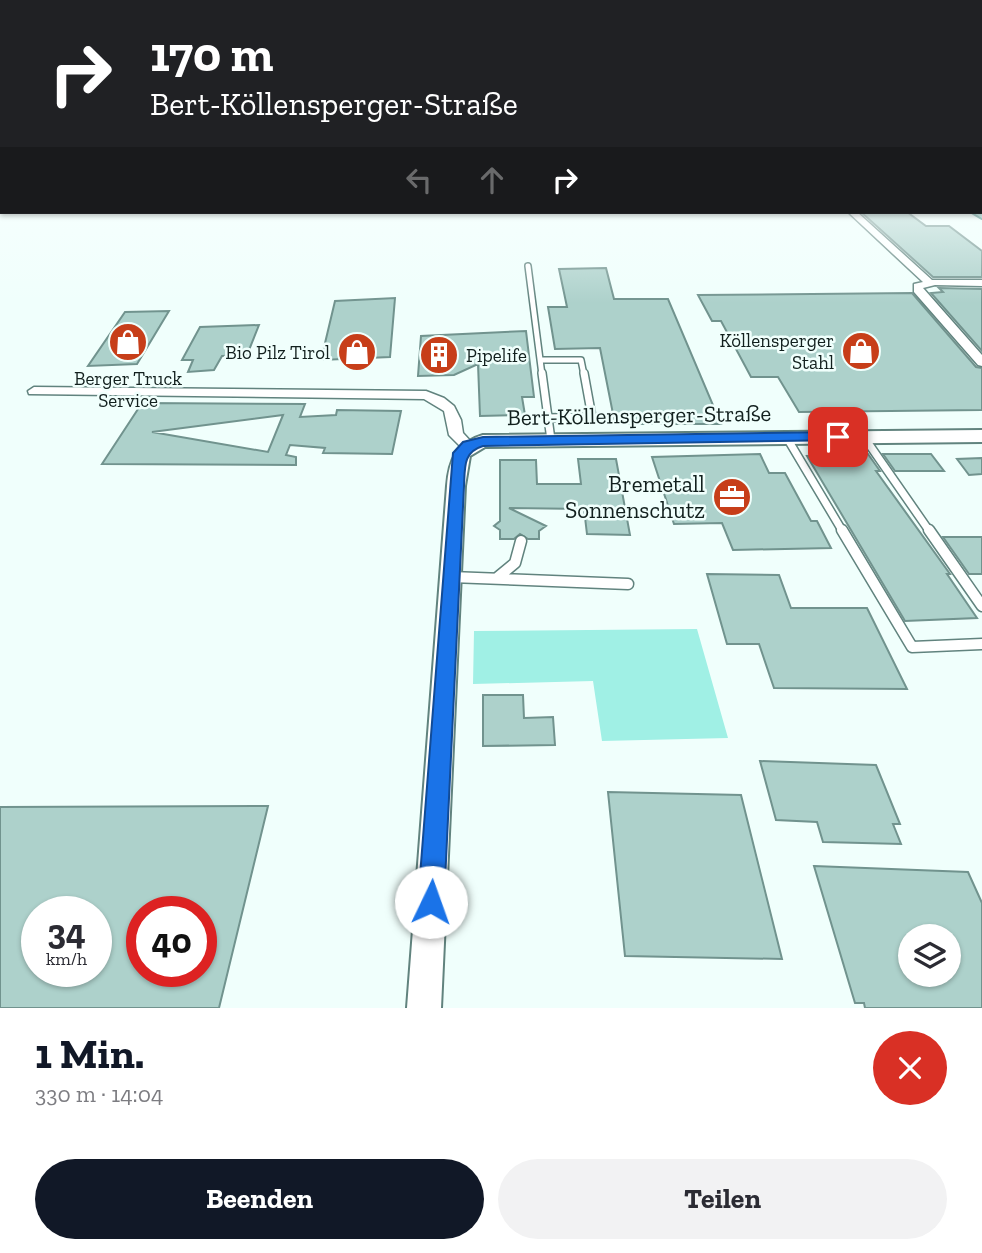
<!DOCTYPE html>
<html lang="de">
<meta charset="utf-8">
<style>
body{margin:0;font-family:"Zilla Slab",serif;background:#f2f2f3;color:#2b2b33;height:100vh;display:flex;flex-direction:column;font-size:26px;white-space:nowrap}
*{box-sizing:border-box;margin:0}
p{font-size:23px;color:#7c7c81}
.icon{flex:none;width:38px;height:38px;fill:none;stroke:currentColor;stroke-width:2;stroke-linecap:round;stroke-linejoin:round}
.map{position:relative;height:1008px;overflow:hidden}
.details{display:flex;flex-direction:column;background:#fff;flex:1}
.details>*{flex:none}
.top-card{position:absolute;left:0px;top:0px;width:984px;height:214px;box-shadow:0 2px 5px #0004;background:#202124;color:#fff;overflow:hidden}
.fabs{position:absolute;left:898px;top:924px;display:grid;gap:14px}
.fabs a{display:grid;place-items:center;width:63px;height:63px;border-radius:50%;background:#fff;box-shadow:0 2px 5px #0004;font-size:35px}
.speed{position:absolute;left:21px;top:896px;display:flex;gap:14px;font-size:35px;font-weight:700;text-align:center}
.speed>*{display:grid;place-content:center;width:91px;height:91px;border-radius:50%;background:#fff;box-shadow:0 2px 5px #0004;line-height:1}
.speed small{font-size:18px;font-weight:400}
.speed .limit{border:10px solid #d22;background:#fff;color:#111}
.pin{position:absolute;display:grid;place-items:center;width:60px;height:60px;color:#fff;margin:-30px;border-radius:14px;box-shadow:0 4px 10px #0006}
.me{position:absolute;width:77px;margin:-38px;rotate:3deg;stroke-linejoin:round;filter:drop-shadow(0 0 5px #0008)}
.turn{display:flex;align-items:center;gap:24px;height:147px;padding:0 35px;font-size:32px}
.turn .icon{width:91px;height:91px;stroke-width:2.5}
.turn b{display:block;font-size:49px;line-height:60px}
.lanes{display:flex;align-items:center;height:66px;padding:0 35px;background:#0003;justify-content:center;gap:35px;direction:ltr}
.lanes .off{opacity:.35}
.round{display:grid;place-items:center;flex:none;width:74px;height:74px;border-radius:37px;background:#f2f2f3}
.head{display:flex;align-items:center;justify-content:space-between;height:119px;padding:0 35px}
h1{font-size:42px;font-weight:800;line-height:52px;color:#111827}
.action{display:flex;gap:14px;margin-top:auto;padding:14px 35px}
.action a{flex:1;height:80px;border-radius:42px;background:#111827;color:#fff;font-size:28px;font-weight:800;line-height:80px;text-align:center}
.action a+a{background:#f2f2f3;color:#2b2b33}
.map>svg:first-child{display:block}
.green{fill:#a0f0e5}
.building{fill:#add1cb;stroke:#71938e;stroke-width:2;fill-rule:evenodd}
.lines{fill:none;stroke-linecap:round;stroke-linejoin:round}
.service-far2-casing{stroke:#61837e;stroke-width:8}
.service-far1-casing{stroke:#61837e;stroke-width:10}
.service-casing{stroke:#61837e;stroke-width:13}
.minor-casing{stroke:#61837e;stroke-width:3}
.tertiary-casing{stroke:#61837e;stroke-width:4}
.primary-casing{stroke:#2e8077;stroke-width:4}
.service-far2{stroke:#fff;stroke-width:5}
.service-far1{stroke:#fff;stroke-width:7}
.service{stroke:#fff;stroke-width:10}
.minor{fill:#fff;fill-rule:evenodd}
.tertiary{fill:#fff;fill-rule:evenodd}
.primary{fill:#8bd2ca;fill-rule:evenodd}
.route{fill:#1a73e8;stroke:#114b97;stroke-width:2}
.labels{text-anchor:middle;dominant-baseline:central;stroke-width:5;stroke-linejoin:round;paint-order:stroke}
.far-poi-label{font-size:19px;fill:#12201e;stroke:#f0fffc;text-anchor:end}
.street-label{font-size:23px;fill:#12201e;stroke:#f0fffc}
.poi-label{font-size:23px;fill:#12201e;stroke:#f0fffc;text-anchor:end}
</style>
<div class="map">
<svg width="982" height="1008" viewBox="0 0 982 1008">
<rect width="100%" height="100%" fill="#f0fffc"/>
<!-- green -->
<path class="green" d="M697 629 728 738 602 741 593 681 473 684 474 631Z"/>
<!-- building -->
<path class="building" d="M861 212H907L926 226H949L982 251V277H933Z
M606 268 614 299H668L721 424H615L600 348 555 349 548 307H567L559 269Z
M939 288 982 289V351L931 293 943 292Z
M912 293 976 367 982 368V410L799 412 778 377H751L721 321H712L698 295Z
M395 298 390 357 321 360 335 301Z
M169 311 137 364 88 366 125 312Z
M259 325 247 355 222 356 214 370 188 372 193 360H182L200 327Z
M526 331 534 397H522L525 415 480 416 478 364 454 375 418 376 421 336Z
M142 403 305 404 300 417 336 415 337 410 401 411 392 454 323 453 325 448 290 445 286 455 296 457V465L102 464ZM283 415 268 452 152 432Z
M760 454 769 473H785L811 521H817L831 548 733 550 722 523 674 524 652 457Z
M868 454 880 471H876L950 574H947L977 618 905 621 807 456Z
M883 454H931L944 471H895Z
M982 458V474L969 475 957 459Z
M578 459H616L630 535 587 534 584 509 509 508 546 526 539 531V539H528L520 534 514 539H500V530L494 526 500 521V460H536L537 484H581Z
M943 537H982V574H969Z
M707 574 779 575 791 608H867L907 689 774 688 759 644H727Z
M483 695H523L524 718 553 717 555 745 483 746Z
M760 761 876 765 900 824H893L901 844 823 842 817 822 776 820Z
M608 792 741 795 782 959 625 956Z
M268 806 219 1008H0V807ZM37 912H96V971H37ZM142 912H201V971H142Z
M814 866 968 872 982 903V1008H865L864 1003H855ZM910 936H948V975H910Z"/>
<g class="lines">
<defs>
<path id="service-far2" d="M528 266 542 375
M541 360H581L584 375"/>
<path id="service-far1" d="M542 373 551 440
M548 418 592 417 584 373
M864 437 930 532
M787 438 843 532"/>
<path id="service" d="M842 530 912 647 982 644
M929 530 982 606
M451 577 628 584
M498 577 515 563 521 541"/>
<path id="minor" d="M848 212H857L932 280H982V286L935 285 923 288 982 355V366L978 365 914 292V284L923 282Z
M34 387 426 391 444 398 454 406 461 420 463 433 475 446 473 449H463L449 435 444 411 424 399 29 394 28 391Z"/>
<path id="tertiary" d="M982 430V442L485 447 470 456 465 486 441 1008H407L447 486C449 460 456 443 483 435Z"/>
<path id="primary" d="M982 208V218L972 212H982Z"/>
</defs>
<!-- service-far2 casing -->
<use href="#service-far2" class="service-far2-casing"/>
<!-- service-far1 casing -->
<use href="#service-far1" class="service-far1-casing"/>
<!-- service casing -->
<use href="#service" class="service-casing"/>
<!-- minor casing -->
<use href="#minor" class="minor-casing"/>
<!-- tertiary casing -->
<use href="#tertiary" class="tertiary-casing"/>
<!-- primary casing -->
<use href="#primary" class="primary-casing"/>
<!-- service-far2 -->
<use href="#service-far2" class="service-far2"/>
<!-- service-far1 -->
<use href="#service-far1" class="service-far1"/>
<!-- service -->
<use href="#service" class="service"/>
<!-- minor -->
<use href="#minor" class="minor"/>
<!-- tertiary -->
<use href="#tertiary" class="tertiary"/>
<!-- primary -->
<use href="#primary" class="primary"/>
</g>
<!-- sky -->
<linearGradient id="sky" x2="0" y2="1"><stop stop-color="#77bcd6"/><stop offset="0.53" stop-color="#f8fffe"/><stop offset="1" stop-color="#f8fffe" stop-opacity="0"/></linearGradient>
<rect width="982" height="303" fill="url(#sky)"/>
<!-- route -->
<path class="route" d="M838 432 846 437 843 440 483 446C463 452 465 467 464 486L444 902 440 911 431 915 422 911 418 902 453 453 463 442 483 437Z"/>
<!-- icons -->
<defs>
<symbol id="shop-disc" viewBox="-11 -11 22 22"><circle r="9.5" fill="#c73e19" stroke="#f0fffc"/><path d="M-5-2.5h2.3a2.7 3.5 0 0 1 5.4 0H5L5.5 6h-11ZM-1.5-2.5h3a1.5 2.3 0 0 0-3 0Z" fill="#fff"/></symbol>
<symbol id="building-disc" viewBox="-11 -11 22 22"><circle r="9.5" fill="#c73e19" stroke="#f0fffc"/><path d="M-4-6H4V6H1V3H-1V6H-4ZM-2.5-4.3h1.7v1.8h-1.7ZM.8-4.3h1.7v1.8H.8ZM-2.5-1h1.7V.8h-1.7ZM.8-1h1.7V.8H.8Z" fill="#fff"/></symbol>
<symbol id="office-disc" viewBox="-11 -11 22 22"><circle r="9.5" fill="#c73e19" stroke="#f0fffc"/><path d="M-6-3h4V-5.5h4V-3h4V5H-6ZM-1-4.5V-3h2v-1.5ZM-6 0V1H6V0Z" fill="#fff"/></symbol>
</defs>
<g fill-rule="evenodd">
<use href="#shop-disc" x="106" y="320" width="44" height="44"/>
<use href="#shop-disc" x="839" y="329" width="44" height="44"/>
<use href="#shop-disc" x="335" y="330" width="44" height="44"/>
<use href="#building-disc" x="417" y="333" width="44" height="44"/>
<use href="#office-disc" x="710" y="475" width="44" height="44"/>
</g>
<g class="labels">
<!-- far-poi labels -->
<g class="far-poi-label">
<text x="834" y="340">Köllensperger<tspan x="834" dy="22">Stahl</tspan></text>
<text x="330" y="352">Bio Pilz Tirol</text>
<text x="466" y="355" text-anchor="start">Pipelife</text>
<text x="128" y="378" text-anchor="middle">Berger Truck<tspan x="128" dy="22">Service</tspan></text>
</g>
<!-- street labels -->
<g class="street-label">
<text transform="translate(639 415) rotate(-1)">Bert-Köllensperger-Straße</text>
</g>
<!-- poi labels -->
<g class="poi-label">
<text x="705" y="484">Bremetall<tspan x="705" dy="26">Sonnenschutz</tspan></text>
</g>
</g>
</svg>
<div class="fabs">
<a><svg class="icon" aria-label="layers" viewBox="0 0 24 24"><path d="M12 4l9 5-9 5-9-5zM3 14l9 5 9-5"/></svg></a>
</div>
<div class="speed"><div>34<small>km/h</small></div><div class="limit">40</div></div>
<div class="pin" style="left:838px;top:437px;background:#d93025"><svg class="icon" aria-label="arrive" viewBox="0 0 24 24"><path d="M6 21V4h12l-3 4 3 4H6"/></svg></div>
<svg class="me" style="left:431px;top:902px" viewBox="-20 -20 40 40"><circle r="19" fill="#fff"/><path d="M0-13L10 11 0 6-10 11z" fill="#1a73e8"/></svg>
<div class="top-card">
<div class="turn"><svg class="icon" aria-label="right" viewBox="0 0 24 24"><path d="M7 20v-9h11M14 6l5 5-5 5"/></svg><div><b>170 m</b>Bert-Köllensperger-Straße</div></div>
<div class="lanes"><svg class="icon off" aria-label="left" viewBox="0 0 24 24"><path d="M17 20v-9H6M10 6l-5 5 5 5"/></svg><svg class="icon off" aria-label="ahead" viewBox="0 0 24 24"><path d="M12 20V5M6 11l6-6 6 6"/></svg><svg class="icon" aria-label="right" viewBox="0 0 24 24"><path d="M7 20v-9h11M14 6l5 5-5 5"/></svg></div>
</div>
</div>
<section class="details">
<div class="head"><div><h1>1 Min.</h1><p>330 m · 14:04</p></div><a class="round" style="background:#d93025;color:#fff"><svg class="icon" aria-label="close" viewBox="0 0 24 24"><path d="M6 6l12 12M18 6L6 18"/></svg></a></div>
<div class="action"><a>Beenden</a><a>Teilen</a></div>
</section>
